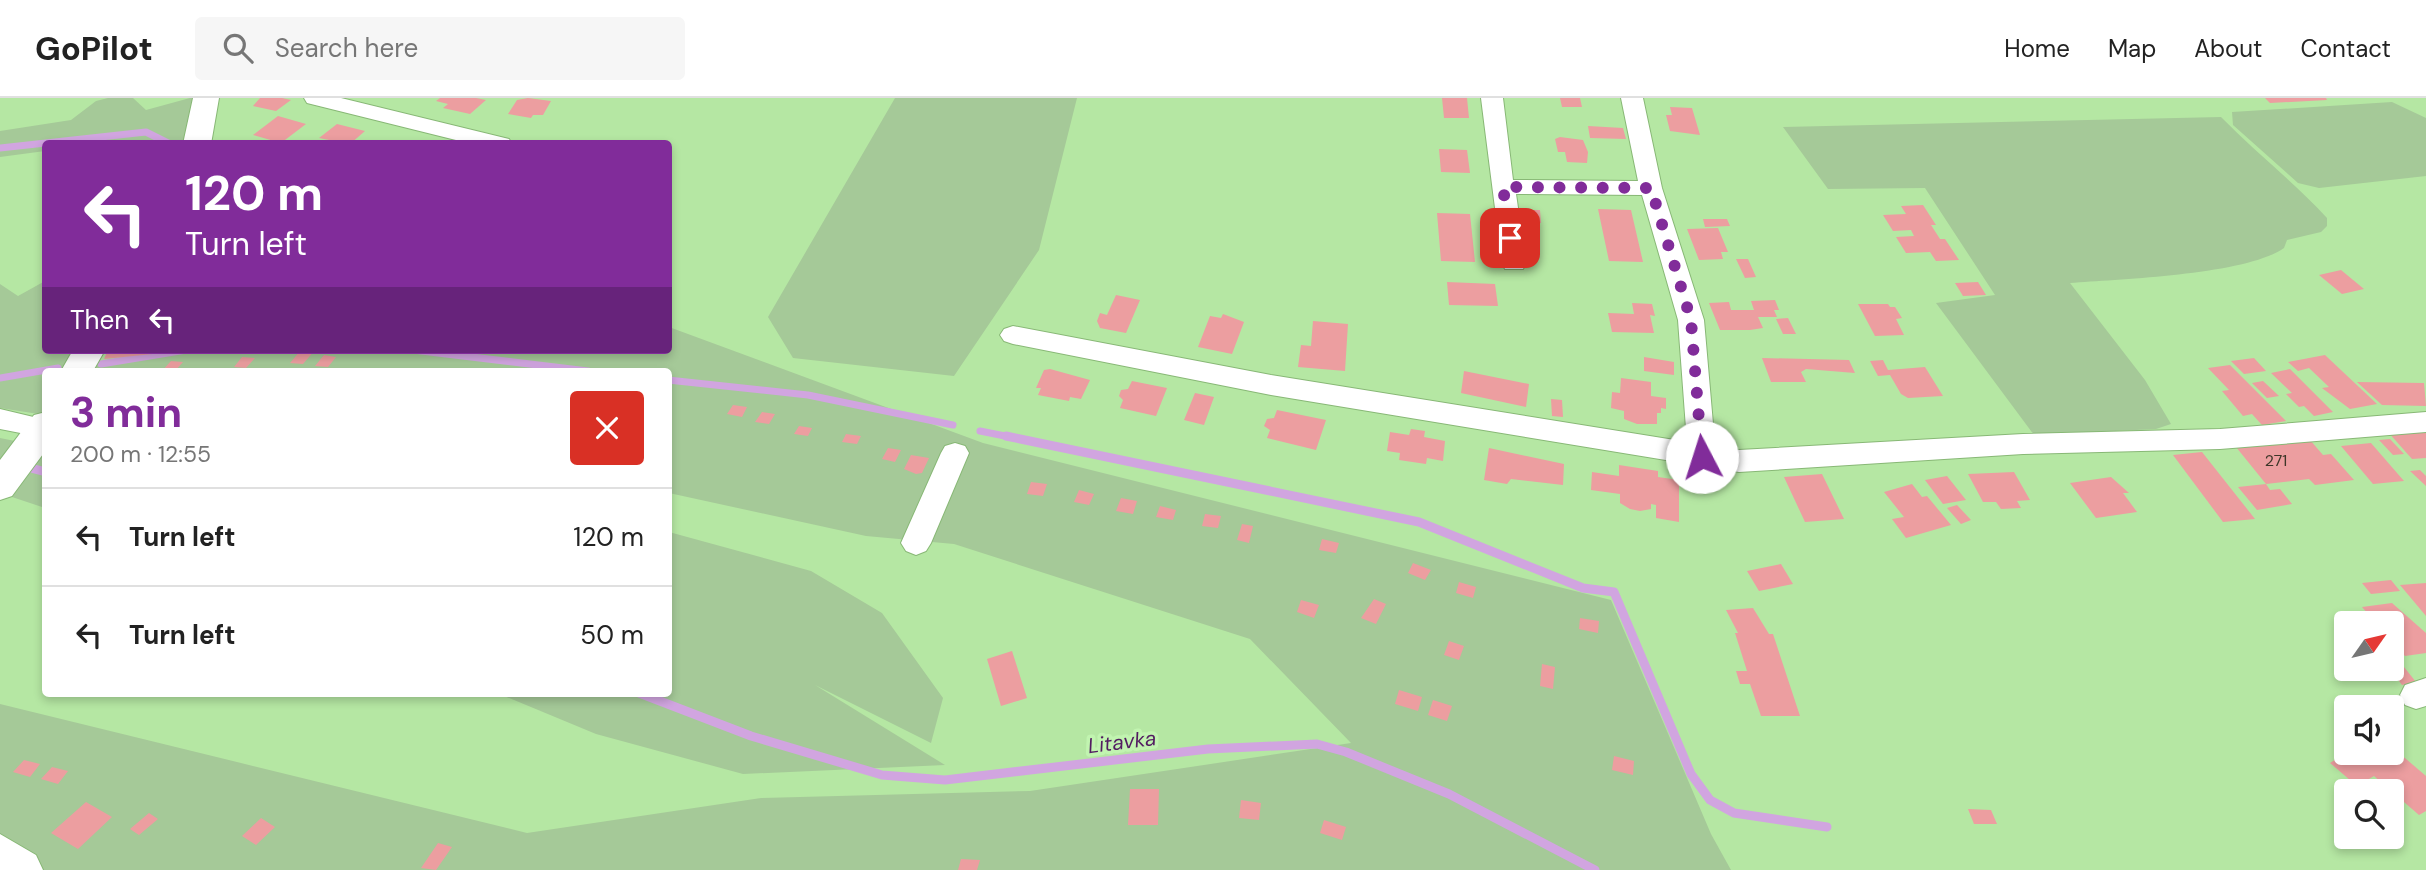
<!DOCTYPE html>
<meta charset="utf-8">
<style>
body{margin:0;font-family:"DM Sans",sans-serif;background:#f6f6f6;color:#222;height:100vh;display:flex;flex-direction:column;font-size:26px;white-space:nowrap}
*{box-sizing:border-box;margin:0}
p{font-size:23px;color:#767676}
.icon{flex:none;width:38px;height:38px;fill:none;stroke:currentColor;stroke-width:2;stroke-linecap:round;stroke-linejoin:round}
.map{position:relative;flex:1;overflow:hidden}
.sheet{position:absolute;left:42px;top:270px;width:630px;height:329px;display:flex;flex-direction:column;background:#fff;border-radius:7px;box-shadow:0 4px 10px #0003}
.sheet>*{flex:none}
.top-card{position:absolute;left:42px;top:42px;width:630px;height:214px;border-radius:7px;box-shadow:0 4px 10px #0003;background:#812c9a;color:#fff;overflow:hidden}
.needle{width:46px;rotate:56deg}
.fabs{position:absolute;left:2334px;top:513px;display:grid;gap:14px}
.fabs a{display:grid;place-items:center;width:70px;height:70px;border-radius:7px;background:#fff;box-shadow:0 4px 10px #0003;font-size:35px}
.pin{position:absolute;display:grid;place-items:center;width:60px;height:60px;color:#fff;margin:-30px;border-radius:14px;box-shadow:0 4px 10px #0006}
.me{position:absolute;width:77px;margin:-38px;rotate:355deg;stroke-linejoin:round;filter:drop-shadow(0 0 5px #0008)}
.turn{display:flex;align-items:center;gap:24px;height:147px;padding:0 28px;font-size:32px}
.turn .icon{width:91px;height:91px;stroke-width:2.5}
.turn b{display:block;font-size:49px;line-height:60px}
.then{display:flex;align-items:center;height:66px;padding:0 28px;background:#0003;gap:14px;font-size:26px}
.round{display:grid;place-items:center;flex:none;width:74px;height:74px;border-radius:7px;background:#f6f6f6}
.head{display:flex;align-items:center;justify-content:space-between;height:119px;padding:0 28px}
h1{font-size:42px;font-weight:700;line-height:52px;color:#812c9a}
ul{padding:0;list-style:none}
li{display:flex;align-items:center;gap:21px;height:98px;padding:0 28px;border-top:2px solid #e0e0e0}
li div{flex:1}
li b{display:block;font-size:26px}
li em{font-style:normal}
header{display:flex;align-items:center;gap:42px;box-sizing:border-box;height:98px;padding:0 35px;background:#fff;border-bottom:2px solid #e0e0e0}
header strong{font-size:33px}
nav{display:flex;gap:38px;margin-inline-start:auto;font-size:24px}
.search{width:490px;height:63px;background:#f6f6f6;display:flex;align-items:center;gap:18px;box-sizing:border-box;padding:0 24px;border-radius:7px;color:#767676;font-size:26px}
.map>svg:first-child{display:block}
.green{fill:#a5c998}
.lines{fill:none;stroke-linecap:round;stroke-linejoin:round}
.stream-far1{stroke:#d1a5e0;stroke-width:7}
.stream{stroke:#d1a5e0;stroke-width:9}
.building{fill:#ec9ea0}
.minor-casing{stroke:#88b876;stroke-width:2}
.tertiary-casing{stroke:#88b876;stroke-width:2}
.minor{fill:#fff;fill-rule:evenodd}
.tertiary{fill:#fff;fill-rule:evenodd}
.route{stroke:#812c9a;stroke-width:12;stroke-dasharray:0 21.6}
.labels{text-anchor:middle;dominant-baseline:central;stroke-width:7;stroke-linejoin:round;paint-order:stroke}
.number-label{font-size:16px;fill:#3d3628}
.water-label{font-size:21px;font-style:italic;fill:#521c61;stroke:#c1f4b0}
</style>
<header>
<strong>GoPilot</strong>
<div class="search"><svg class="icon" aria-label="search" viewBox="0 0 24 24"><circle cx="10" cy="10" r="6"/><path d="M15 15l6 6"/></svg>Search here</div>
<nav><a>Home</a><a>Map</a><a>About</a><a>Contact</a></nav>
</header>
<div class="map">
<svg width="2426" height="772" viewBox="0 0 2426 772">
<rect width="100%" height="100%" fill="#b5e7a3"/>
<!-- green -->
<path class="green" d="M108 0H133L146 12 190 0H204L201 45 46 46 45 53 0 59V33L71 22 96 3Z
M895 0H1077L1039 152 954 278 793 260 768 219Z
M2392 4 2426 20V78L2319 90 2298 85 2233 27 2232 14Z
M2221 19C2255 54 2294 84 2327 120V128L2321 134 2287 142 2284 150C2245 177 2121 181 2070 185L2145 282 2171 326 2156 331 2034 337 1936 205 1995 197 1925 90 1828 91 1783 29Z
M45 183 46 252H88L76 273H46L45 317 0 310V186L18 198Z
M669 229 983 345 1611 502 1711 736 1731 772H0V606L527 735 761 700 1030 693 1351 645 1250 541 954 446 866 438 669 395 668 273H82L85 269 191 252H668Z
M0 340 45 349V410L0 395Z
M669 434 811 473 882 515 943 600 931 645 815 587 945 667 743 676 596 636 497 595H668Z"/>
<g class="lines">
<!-- stream-far1 -->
<path class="stream-far1" d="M0 50 146 34 170 46
M413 252 588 273
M101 266 186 252
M0 280 58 270
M668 282 808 297 953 327
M980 333 1015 340"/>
<!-- stream -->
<path class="stream" d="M1006 338 1419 424 1583 490 1614 494 1691 676 1710 702 1734 715 1827 729
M23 368 46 374
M639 595 751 638 882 677 945 682 1208 651 1317 646 1346 654 1449 696 1595 772"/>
</g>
<!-- building -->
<path class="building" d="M260 0H282L291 2 276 13 253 8Z
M440 0H476L486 2 470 16 443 10 448 6 436 3Z
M528 0 551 3 543 17H533L531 20 508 16 517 2Z
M1442 0H1467L1469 20H1444Z
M1560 0H1580L1582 9H1562Z
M2265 0H2326L2327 2 2270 5Z
M1670 9 1692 10 1700 37 1670 33 1666 17H1672Z
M278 18 306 26 281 45 253 37Z
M337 26 365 33 350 46 319 40Z
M1588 28 1623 30 1626 41 1590 40Z
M1560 39 1583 42 1588 54 1587 65 1567 64 1565 54H1558L1555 41Z
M1439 51 1467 52 1470 75 1441 74Z
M1923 107 1936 127H1931L1940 141H1945L1959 162 1936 163 1930 154 1906 155 1896 139 1914 138 1911 132 1893 133 1883 117 1906 116 1901 108Z
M1598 111 1631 112 1643 164 1609 163Z
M1520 112H1540L1541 125 1522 124Z
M1437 115 1470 116 1475 164 1441 163Z
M1703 121H1727L1730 128 1705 129Z
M1718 130 1728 154H1721L1723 161 1699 162 1687 131Z
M1736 161H1748L1756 179 1745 180Z
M2341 172 2364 191 2342 196 2319 177Z
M1447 184 1495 186 1498 208 1449 207Z
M1978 184 1986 197 1963 198 1955 185Z
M1116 197 1140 202 1126 235 1100 230 1097 223 1100 215 1107 217Z
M1775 202 1779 212H1774L1777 219H1758L1763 230 1750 232H1720L1709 205 1729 204 1731 212H1754L1751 203Z
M1632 205 1652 206 1655 218 1650 217 1654 235 1612 234 1608 215 1634 216Z
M1858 206H1888L1890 209H1895L1902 220 1896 221 1904 237 1875 238Z
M1223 216 1244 224 1232 256 1198 249 1210 218 1221 220Z
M1788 220 1796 236H1783L1776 221Z
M1313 223 1348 226 1345 273 1298 269 1301 247 1311 248Z
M108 252H171L172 254 104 261Z
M301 252H315L303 266 290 265Z
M324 257 336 259 328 269 315 268Z
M2325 257 2377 306 2350 311 2322 290 2329 289 2309 270 2298 273 2288 264Z
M242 259 255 260 246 270 234 269Z
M1644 259 1674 264V277L1644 273Z
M1762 260 1849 262 1855 275 1806 271 1801 274 1806 284H1771Z
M2254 260 2266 273 2244 276 2231 263Z
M1883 262 1888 272 1925 269 1943 298 1908 300 1901 296 1890 277 1878 278 1870 263Z
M171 263 183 264 175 273H162Z
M2230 267 2286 323 2262 327 2252 316 2243 318 2222 293 2229 292 2208 270Z
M1050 271 1090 282 1081 301 1070 299 1069 303 1038 297 1041 290H1036L1044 272Z
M2290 271 2333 314 2314 318 2304 308 2299 309 2286 296 2292 295 2271 275Z
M1464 273 1529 286 1526 309 1461 295Z
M1621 280 1651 284V298L1666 300V311L1661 310V315H1657V326H1637L1624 321V313L1611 310 1612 294 1620 295Z
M1132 283 1167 290 1156 318 1120 310 1123 302 1119 298 1121 292 1128 291Z
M2263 283 2279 298 2267 300 2252 285Z
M2357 284 2424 285 2426 308 2382 307Z
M1195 295 1214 299 1204 327 1184 322Z
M1551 301 1562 302 1563 319 1552 318Z
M733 307 747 309 742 319 727 316Z
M1277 312 1326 322 1316 352 1267 340 1270 332 1264 328 1267 321 1274 320Z
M762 314 775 316 769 326 755 324Z
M799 328 812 330 808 338 794 336Z
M1411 331 1425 333 1424 339 1445 343 1443 363 1427 360 1426 366 1399 362 1400 355 1387 353 1390 334 1409 337Z
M2426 331V360L2412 361 2388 334Z
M846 336 861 338 857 346 842 344Z
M2390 341 2404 356 2393 357 2379 342Z
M2310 342 2323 357 2331 356 2354 382 2315 387 2309 381 2266 386 2236 349Z
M2371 345 2404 383 2373 386 2341 348Z
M888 350 901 352 895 364 882 361Z
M1489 350 1564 366 1563 387 1511 381 1507 386 1484 382Z
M2202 354 2255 421 2223 424 2173 357Z
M911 357 929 360 922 375 916 376 904 371Z
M1619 367 1658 373V379L1679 382V424L1656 420V407L1651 406V411L1640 413 1630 411 1620 405V396L1591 392 1592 374 1619 378Z
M2420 372 2426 378V388L2410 373Z
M2014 374 2030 402 2017 403 2021 410 2001 411 1996 404H1983L1968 376Z
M1822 376 1844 421 1805 424 1784 379Z
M1947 378 1966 402 1943 406 1925 382Z
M2111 379 2129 395H2123L2137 414 2096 420 2070 385Z
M1031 384 1047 386 1043 398 1027 396Z
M1912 386 1922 399 1927 398 1951 427 1906 440 1892 421 1904 419 1884 394Z
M2266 386 2270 392 2280 391 2292 406 2257 412 2238 389Z
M1079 392 1094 396 1089 407 1074 404Z
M1121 400 1137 403 1133 416 1116 413Z
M1957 407 1971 422 1961 426 1947 410Z
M1160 408 1176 412 1173 422 1156 419Z
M1205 416 1221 418 1218 430 1202 428Z
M1242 426 1253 428 1249 445 1237 442Z
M1322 441 1339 445 1336 455 1319 452Z
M1413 465 1431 472 1425 482 1408 475Z
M1781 466 1793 486 1759 493 1747 473Z
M2391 482 2400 493 2371 496 2362 485Z
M1459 484 1476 489 1473 500 1456 495Z
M2426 485V518L2400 487Z
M1374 501 1386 506 1376 526 1361 520Z
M1301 502 1319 507 1314 520 1297 514Z
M2392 505 2426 535V555L2405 558 2392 543V525H2376L2362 509Z
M1753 510 1769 536H1773L1800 618H1761L1750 586H1740L1736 573H1747L1735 535H1738L1726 512Z
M1580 520 1599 523 1598 535 1579 531Z
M1449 543 1464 548 1459 562 1444 557Z
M1012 553 1027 600 1001 608 987 561Z
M2392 559H2396L2416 584 2402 587 2389 570H2392Z
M1542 566 1555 569 1553 591 1540 588Z
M1399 592 1422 599 1418 613 1395 606Z
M1433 602 1452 608 1447 623 1428 617Z
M2392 649 2426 678V713L2419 717 2374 678 2357 688 2330 665 2347 654H2392Z
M1614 658 1634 663 1633 677 1612 672Z
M24 662 40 666 30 679 13 674Z
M52 669 68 673 58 686 41 681Z
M1130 691H1159L1158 727H1128Z
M1241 702 1261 705 1259 722 1239 720Z
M86 704 112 719 78 751 51 735Z
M1968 711 1991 712 1997 726H1974Z
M149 715 158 721 139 737 130 731Z
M261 720 275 729 256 747 242 738Z
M1324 722 1346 729 1342 742 1320 735Z
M438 745 452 749 436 772 421 770Z
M961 761 980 762 977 772H958Z"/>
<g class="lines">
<defs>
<path id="minor" d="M304 0H341L509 41 512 46H472L307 5Z
M1481 0H1503L1513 82 1638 83 1621 0H1643L1662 90 1704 222 1715 349 1739 352 2023 336 2220 331 2426 314V334L2220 351 2023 356 1739 374 1271 297 1013 246 1004 243 1000 237 1004 231 1013 228 1271 277 1687 344 1678 222 1642 97 1516 96 1526 165 1523 171H1505L1502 165Z
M0 311 46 322V340L0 331Z
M955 345 965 348 969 355 931 445 926 453 916 457 906 453 901 445 941 355 945 348Z
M2426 580V608L2416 611 2405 607 2400 597 2405 587Z"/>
<path id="tertiary" d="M193 0H219L211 46H183Z
M73 252H105L93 273H61Z
M46 314V352L12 398 0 402V362L34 317Z
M0 736 36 757 43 772H0Z"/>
</defs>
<!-- minor casing -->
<use href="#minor" class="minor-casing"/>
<!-- tertiary casing -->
<use href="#tertiary" class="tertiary-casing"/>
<!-- minor -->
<use href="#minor" class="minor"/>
<!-- tertiary -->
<use href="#tertiary" class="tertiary"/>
</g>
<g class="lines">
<!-- route -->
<path class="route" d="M1510 140 1503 89 1651 90 1691 222 1702 359"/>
</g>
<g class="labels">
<!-- number labels -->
<g class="number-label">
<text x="2276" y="362">271</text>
</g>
<!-- water labels -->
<g class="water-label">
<text transform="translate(1122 644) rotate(-7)">Litavka</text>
</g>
</g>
</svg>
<div class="fabs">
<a><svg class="needle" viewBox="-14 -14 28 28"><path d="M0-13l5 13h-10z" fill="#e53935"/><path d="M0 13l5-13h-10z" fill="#767676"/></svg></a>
<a><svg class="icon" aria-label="sound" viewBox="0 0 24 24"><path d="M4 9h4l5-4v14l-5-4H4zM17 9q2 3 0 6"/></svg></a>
<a><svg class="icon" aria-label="search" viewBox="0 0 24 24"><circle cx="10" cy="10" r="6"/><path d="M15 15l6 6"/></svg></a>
</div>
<div class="pin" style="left:1510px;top:140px;background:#d93025"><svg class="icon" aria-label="arrive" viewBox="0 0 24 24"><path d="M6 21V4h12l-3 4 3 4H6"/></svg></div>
<svg class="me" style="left:1702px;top:359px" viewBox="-20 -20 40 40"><circle r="19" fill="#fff"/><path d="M0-13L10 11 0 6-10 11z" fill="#812c9a"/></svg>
<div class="top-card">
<div class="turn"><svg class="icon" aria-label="left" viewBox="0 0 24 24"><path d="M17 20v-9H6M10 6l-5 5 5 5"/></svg><div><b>120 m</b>Turn left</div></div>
<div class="then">Then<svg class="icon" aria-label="left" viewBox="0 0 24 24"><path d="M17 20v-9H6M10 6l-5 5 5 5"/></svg></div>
</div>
<section class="sheet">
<div class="head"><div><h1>3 min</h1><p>200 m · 12:55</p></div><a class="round" style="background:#d93025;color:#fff"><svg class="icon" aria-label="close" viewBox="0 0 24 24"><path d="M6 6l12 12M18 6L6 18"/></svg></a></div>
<ul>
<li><svg class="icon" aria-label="left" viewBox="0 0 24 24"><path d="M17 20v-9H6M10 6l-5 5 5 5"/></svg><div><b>Turn left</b></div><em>120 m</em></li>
<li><svg class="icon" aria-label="left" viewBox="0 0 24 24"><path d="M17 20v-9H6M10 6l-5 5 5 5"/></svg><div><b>Turn left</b></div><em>50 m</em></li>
</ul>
</section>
</div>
